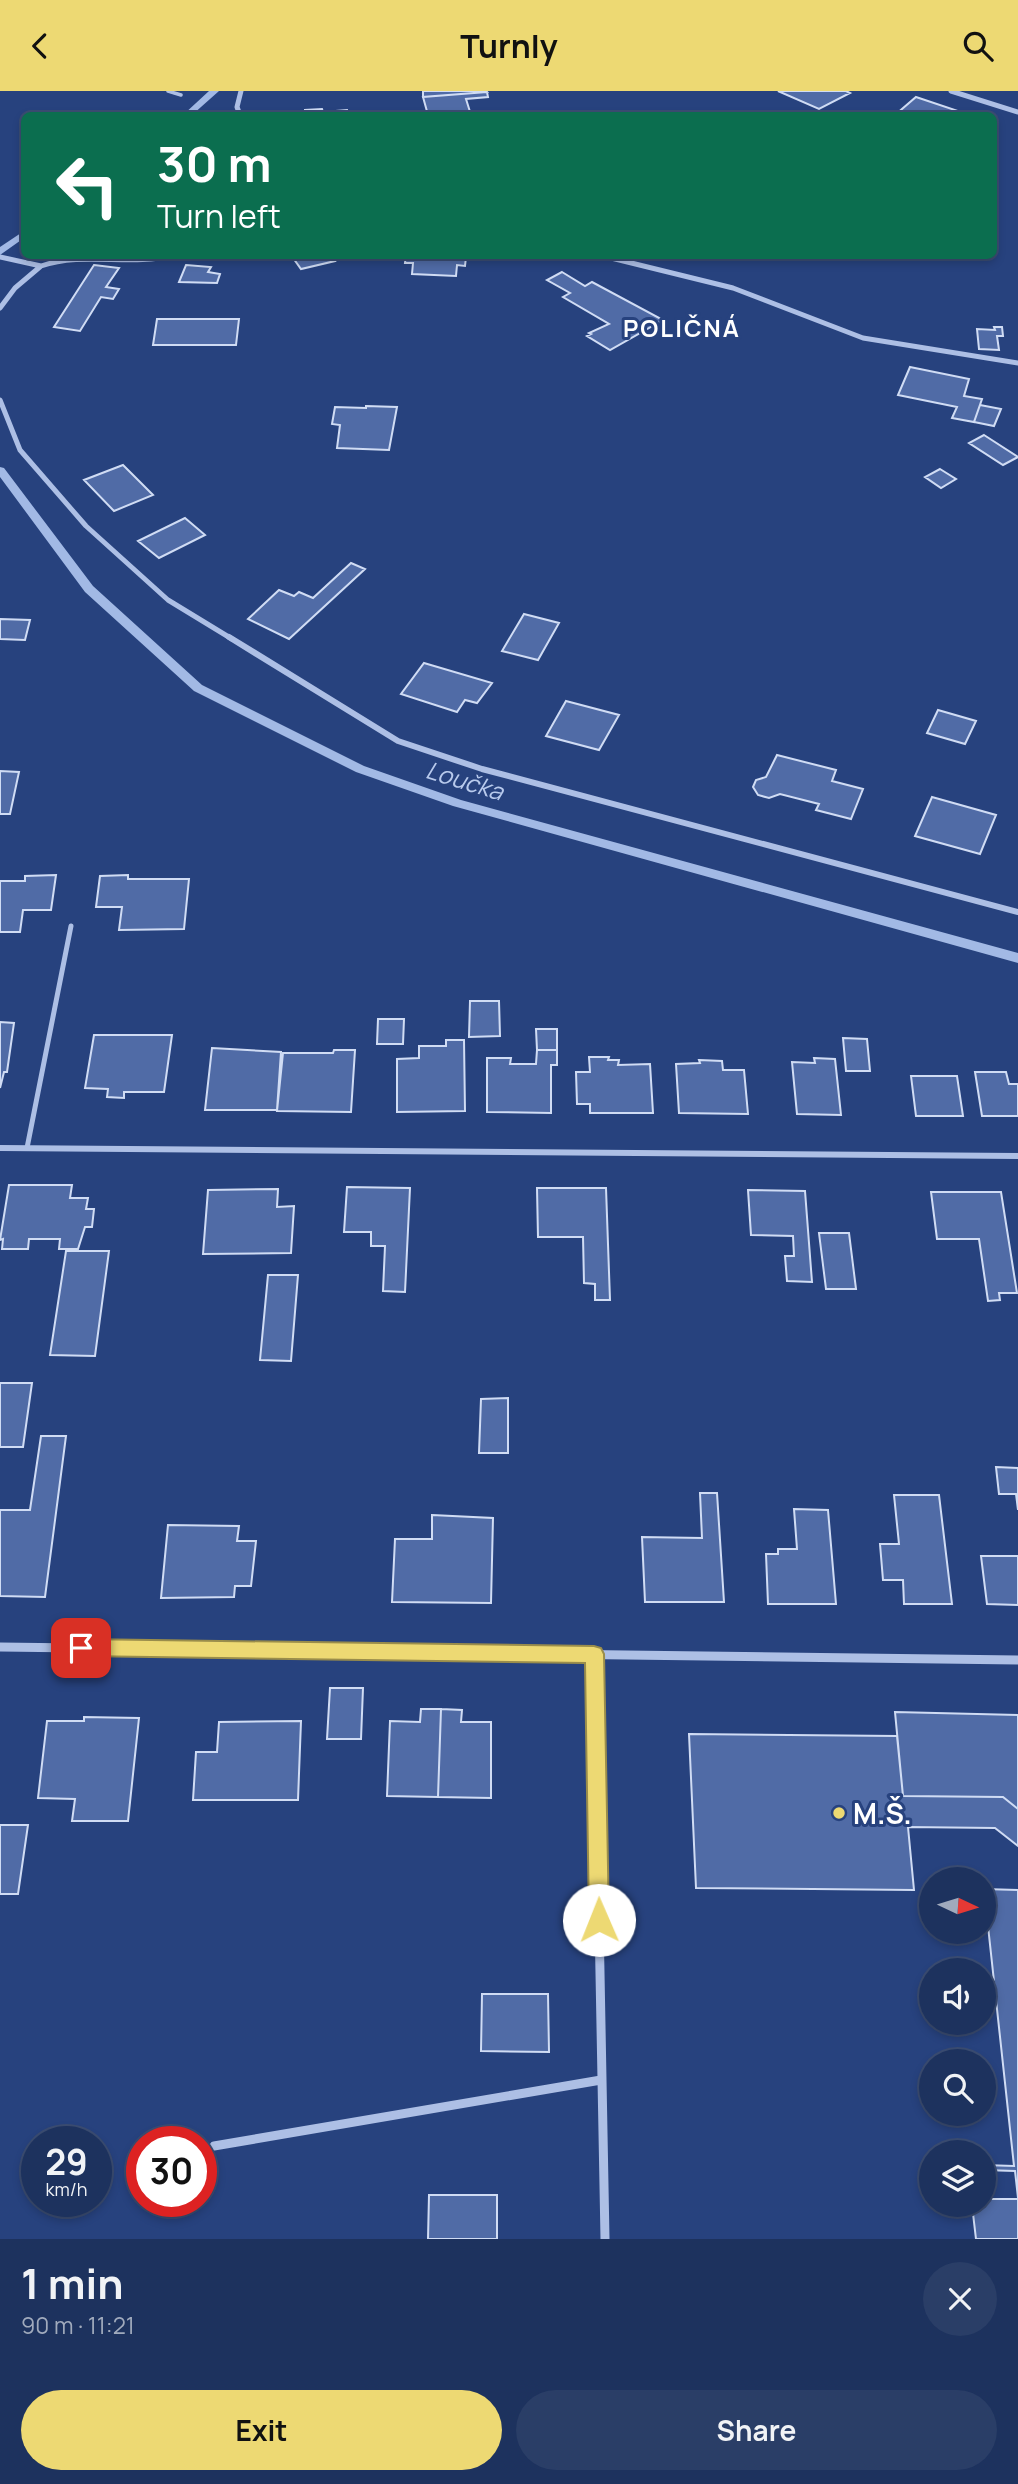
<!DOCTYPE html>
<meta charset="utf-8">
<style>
body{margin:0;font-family:Manrope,sans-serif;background:#2a3e67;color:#f1f3f6;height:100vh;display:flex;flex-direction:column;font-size:26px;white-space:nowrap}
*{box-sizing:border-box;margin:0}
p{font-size:23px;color:#a0aabc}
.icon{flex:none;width:38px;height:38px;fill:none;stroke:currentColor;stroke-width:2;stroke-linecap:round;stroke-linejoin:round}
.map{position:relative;height:2148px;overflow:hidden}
.side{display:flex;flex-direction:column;background:#1d325e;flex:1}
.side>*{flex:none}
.top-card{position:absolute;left:21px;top:21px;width:976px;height:147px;border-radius:10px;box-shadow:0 4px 10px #0003,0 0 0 2px #3b4d73;background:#0b6e4f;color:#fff;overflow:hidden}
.needle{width:46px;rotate:94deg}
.tools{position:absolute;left:919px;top:1776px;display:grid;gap:14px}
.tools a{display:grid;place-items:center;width:77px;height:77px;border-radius:50%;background:#1d325e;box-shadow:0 4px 10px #0003,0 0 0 2px #3b4d73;font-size:35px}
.speed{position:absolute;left:21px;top:2035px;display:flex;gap:14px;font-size:35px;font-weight:700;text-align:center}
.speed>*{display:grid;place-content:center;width:91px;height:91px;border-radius:50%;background:#1d325e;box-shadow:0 4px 10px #0003,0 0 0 2px #3b4d73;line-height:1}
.speed small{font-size:18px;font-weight:400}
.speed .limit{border:10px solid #d22;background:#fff;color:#111}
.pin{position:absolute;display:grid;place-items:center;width:60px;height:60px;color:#fff;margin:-30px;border-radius:14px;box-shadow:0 4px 10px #0006}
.me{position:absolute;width:77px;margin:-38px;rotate:359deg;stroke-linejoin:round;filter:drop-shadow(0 0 5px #0008)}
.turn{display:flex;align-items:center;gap:24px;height:147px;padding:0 21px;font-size:32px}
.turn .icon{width:91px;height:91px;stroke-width:2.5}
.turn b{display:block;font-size:49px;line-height:60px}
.round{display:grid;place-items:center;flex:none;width:74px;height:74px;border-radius:37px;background:#2a3e67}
.overview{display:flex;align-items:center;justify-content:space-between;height:119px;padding:0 21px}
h1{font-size:42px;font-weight:700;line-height:52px}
.primary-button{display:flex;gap:14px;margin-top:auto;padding:14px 21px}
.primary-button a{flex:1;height:80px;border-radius:42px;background:#edd973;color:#111;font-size:28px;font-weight:700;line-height:80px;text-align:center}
.primary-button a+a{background:#2a3e67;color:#f1f3f6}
header{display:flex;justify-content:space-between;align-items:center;height:91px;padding:0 21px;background:#edd973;color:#111;font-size:32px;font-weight:700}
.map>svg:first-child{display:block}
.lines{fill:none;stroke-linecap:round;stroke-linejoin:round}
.stream{fill:#a2b9e5;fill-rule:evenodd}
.building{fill:#506ba6;stroke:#d0dcf4;stroke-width:2}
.lane-far1{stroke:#adbfe5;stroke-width:3.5}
.lane{stroke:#adbfe5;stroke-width:5}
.street-far2{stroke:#adbfe5;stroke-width:5}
.street-far1{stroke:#adbfe5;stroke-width:6}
.street{stroke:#adbfe5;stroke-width:9}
.route{fill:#edd973;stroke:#9a8d4b;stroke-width:2}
.poi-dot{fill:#edd973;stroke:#27427e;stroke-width:2.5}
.labels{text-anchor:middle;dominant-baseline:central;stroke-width:6;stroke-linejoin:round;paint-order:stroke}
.far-district-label{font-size:24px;font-weight:bold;letter-spacing:2px;fill:#fff;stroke:#27427e}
.water-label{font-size:24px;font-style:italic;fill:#b8caed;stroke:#27427e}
.near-poi-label{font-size:28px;font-weight:bold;fill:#fff;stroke:#27427e;text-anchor:start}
</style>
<header><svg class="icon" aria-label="back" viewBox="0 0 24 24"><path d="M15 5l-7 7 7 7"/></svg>Turnly<svg class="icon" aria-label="search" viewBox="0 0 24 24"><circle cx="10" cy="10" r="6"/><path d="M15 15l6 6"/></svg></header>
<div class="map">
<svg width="1018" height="2148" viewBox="0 0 1018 2148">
<rect width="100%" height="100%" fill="#27427e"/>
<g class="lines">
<!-- stream -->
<path class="stream" d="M209 0H219L192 24H183Z
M24 140V147L0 164V156Z
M0 376 4 377 93 495 202 594 364 675 461 709 1018 862V872L453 715 356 681 194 600 85 501 0 386Z"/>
</g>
<!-- building -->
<path class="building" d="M423 0H486L487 1 423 6Z
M778 0H846L850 2 819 18Z
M487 1 488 6 466 8 471 24H428L423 6Z
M916 6 961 21 957 24H895Z
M322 18 323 21 347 19 348 24H305V19Z
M291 164H331L335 170 301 178Z
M406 164H458L466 166 465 175 457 174 456 185 412 183 413 172H405Z
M94 174 119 177 106 196 119 198 113 208 101 206 80 240 54 236Z
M186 174 211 176 208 181 220 183 217 192 179 191Z
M562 181 585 195 592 191 663 229 610 259 587 245 591 243 589 242 609 233 563 206 570 202 547 189Z
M157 228H239L236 254H153Z
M994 236H1002L1003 245H997L999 259 979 258 977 238 995 239Z
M910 276 969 288 964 305 982 308 974 331 952 327 957 316 898 304Z
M980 314 1001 318 994 335 974 331Z
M366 315 397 316 389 359 337 357 340 334 332 333 335 316 366 317Z
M984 344 1018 366 1003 374 969 352Z
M123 374 153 404 114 420 84 389Z
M940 378 956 388 941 397 925 386Z
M185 427 205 444 159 467 138 450Z
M351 472 365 478 289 548 248 528 279 499 294 505 299 501 313 507Z
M524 523 559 532 538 569 502 560Z
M0 528 30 529 25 549 0 548Z
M424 572 492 592 477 612 465 609 457 621 401 603Z
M566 610 619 624 599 659 546 645Z
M938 619 976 630 965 653 927 642Z
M777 664 836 679 832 690 863 698 851 728 816 719 819 713 780 703 769 707 758 704 753 696 756 689 766 686Z
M0 680 19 681 10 723H0Z
M932 706 996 724 980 763 915 745Z
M56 784 51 819H23L20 841H0V790H25V785Z
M128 784V788H189L184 838 119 839 122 816H96L100 785Z
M470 910H499L500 945 469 946Z
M378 928H404L403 953H377Z
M0 931 14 932 7 981H4L0 997Z
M536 938H557V959H537Z
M94 944H172L164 1001H124V1007L107 1006 108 998 85 997Z
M843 947 867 948 870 980H846Z
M446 949H464L465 1020 397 1021V968L419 967V955H446Z
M212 957 281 961 277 1019H205Z
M334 959H355L351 1021 277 1020 283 962H333Z
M537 959H557V974H551V1022L487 1021V967H511L510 973H536Z
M589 966H609L608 969H619L618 974 650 973 653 1022H590V1013H577L576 981H590Z
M814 967 835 968 841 1024 797 1023 792 971 815 972Z
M699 969 722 970 723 979H744L748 1023 679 1022 676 973 700 972Z
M975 981H1006L1009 993H1018V1025H982Z
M911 985H957L963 1025H916Z
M9 1094H72L70 1107H88L86 1118H94L92 1136H85L78 1158H59L60 1148H29L28 1158H2L3 1148 0 1149Z
M347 1096 410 1097 405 1201 383 1200 385 1155H371V1141H344Z
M537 1097H606L610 1209H595V1193L584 1192 583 1146H538Z
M278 1098 277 1116 294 1115 291 1162 203 1163 208 1099Z
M748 1099 805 1100 812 1191 787 1190 785 1165H794L793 1145 751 1144Z
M931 1101H1001L1017 1202H999L1000 1209 988 1210 979 1148H937Z
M819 1142H849L856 1198H826Z
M66 1160H109L95 1265 50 1264Z
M268 1184H298L291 1270 260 1269Z
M0 1292H32L23 1356H0Z
M508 1307V1362H479L481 1308Z
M41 1345H66L45 1506 0 1505V1419H30Z
M996 1376 1018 1377V1419L1016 1403H999Z
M700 1402H717L724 1511H645L642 1446 702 1447Z
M894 1404H939L952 1513H904L903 1489H883L880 1453H899Z
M794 1418 828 1419 836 1513H768L766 1463H778V1458H797Z
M432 1424 493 1427 491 1512 392 1511 395 1448H432Z
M168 1434 239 1435 237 1450H256L251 1495H235L234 1506 161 1507Z
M981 1465H1018V1514L987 1513Z
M330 1597H363L361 1648H327Z
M421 1618H441L438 1706 387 1705 390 1630 420 1631Z
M441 1618 462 1619 461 1631H491V1707L438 1706Z
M895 1621 1018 1624V1718L1003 1706 903 1705Z
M84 1626 139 1627 128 1730H72L75 1708 38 1707 47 1630H84Z
M301 1630 298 1709H193L196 1661H217L219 1631Z
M689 1643 897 1645 903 1705 1003 1706 1018 1718V1755L995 1737 908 1736 914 1799 696 1797Z
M0 1734H28L18 1803H0Z
M984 1798 1018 1799V2107L1015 2080 984 2079V2074L1014 2075Z
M482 1903H548L549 1961 481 1960Z
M429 2104H497V2148H428Z
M984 2108H1018V2148H976L972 2114H984Z"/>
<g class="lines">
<!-- lane-far1 -->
<path class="lane-far1" d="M168 0 181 4"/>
<!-- lane -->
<path class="lane" d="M27 1057 71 835"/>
<!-- street-far2 -->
<path class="street-far2" d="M951 0 1018 21
M240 24 237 16 241 0
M599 164 733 197 863 247 1018 272
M0 166 41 175 15 197 0 217
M41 175C85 160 130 176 174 164
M0 309 20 359 86 435 168 509 232 548"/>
<!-- street-far1 -->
<path class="street-far1" d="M229 546 398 650 482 678 1018 821
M0 1057 1018 1065"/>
<!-- street -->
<path class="street" d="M0 1556 1018 1569
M594 1563 605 2148
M214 2055 601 1989"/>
</g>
<!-- route -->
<path class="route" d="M81 1548 594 1555 601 1557 604 1563 609 1829 606 1836 599 1839 592 1836 589 1829 585 1572 81 1565 74 1563 72 1557 74 1551Z"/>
<!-- markers -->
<circle class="poi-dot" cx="839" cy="1722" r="7"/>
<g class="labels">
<!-- far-district labels -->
<g class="far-district-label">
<text x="682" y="236">POLIČNÁ</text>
</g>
<!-- water labels -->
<g class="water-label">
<text transform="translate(465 689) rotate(17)">Loučka</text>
</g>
<!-- near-poi labels -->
<g class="near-poi-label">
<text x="853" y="1722">M.Š.</text>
</g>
</g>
</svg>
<div class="tools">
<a><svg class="needle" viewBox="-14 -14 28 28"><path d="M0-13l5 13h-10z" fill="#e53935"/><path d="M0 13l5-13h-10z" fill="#a0aabc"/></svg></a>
<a><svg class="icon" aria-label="sound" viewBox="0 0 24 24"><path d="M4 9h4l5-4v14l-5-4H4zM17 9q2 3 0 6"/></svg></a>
<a><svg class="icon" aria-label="search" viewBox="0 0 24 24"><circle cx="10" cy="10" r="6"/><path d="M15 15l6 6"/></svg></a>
<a><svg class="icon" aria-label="layers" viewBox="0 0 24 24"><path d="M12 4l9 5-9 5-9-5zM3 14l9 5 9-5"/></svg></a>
</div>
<div class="speed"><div>29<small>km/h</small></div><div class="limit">30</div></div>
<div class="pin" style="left:81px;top:1557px;background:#d93025"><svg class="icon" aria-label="arrive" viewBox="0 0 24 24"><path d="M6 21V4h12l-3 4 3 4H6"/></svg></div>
<svg class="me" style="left:599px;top:1829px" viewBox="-20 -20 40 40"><circle r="19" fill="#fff"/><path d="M0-13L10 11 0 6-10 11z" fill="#edd973"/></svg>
<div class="top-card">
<div class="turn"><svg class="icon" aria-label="left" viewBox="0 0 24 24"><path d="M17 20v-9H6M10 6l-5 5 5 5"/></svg><div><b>30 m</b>Turn left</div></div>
</div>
</div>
<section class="side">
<div class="overview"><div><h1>1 min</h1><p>90 m · 11:21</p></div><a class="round"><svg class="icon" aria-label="close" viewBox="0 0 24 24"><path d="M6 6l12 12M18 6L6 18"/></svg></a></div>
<div class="primary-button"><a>Exit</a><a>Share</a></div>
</section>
